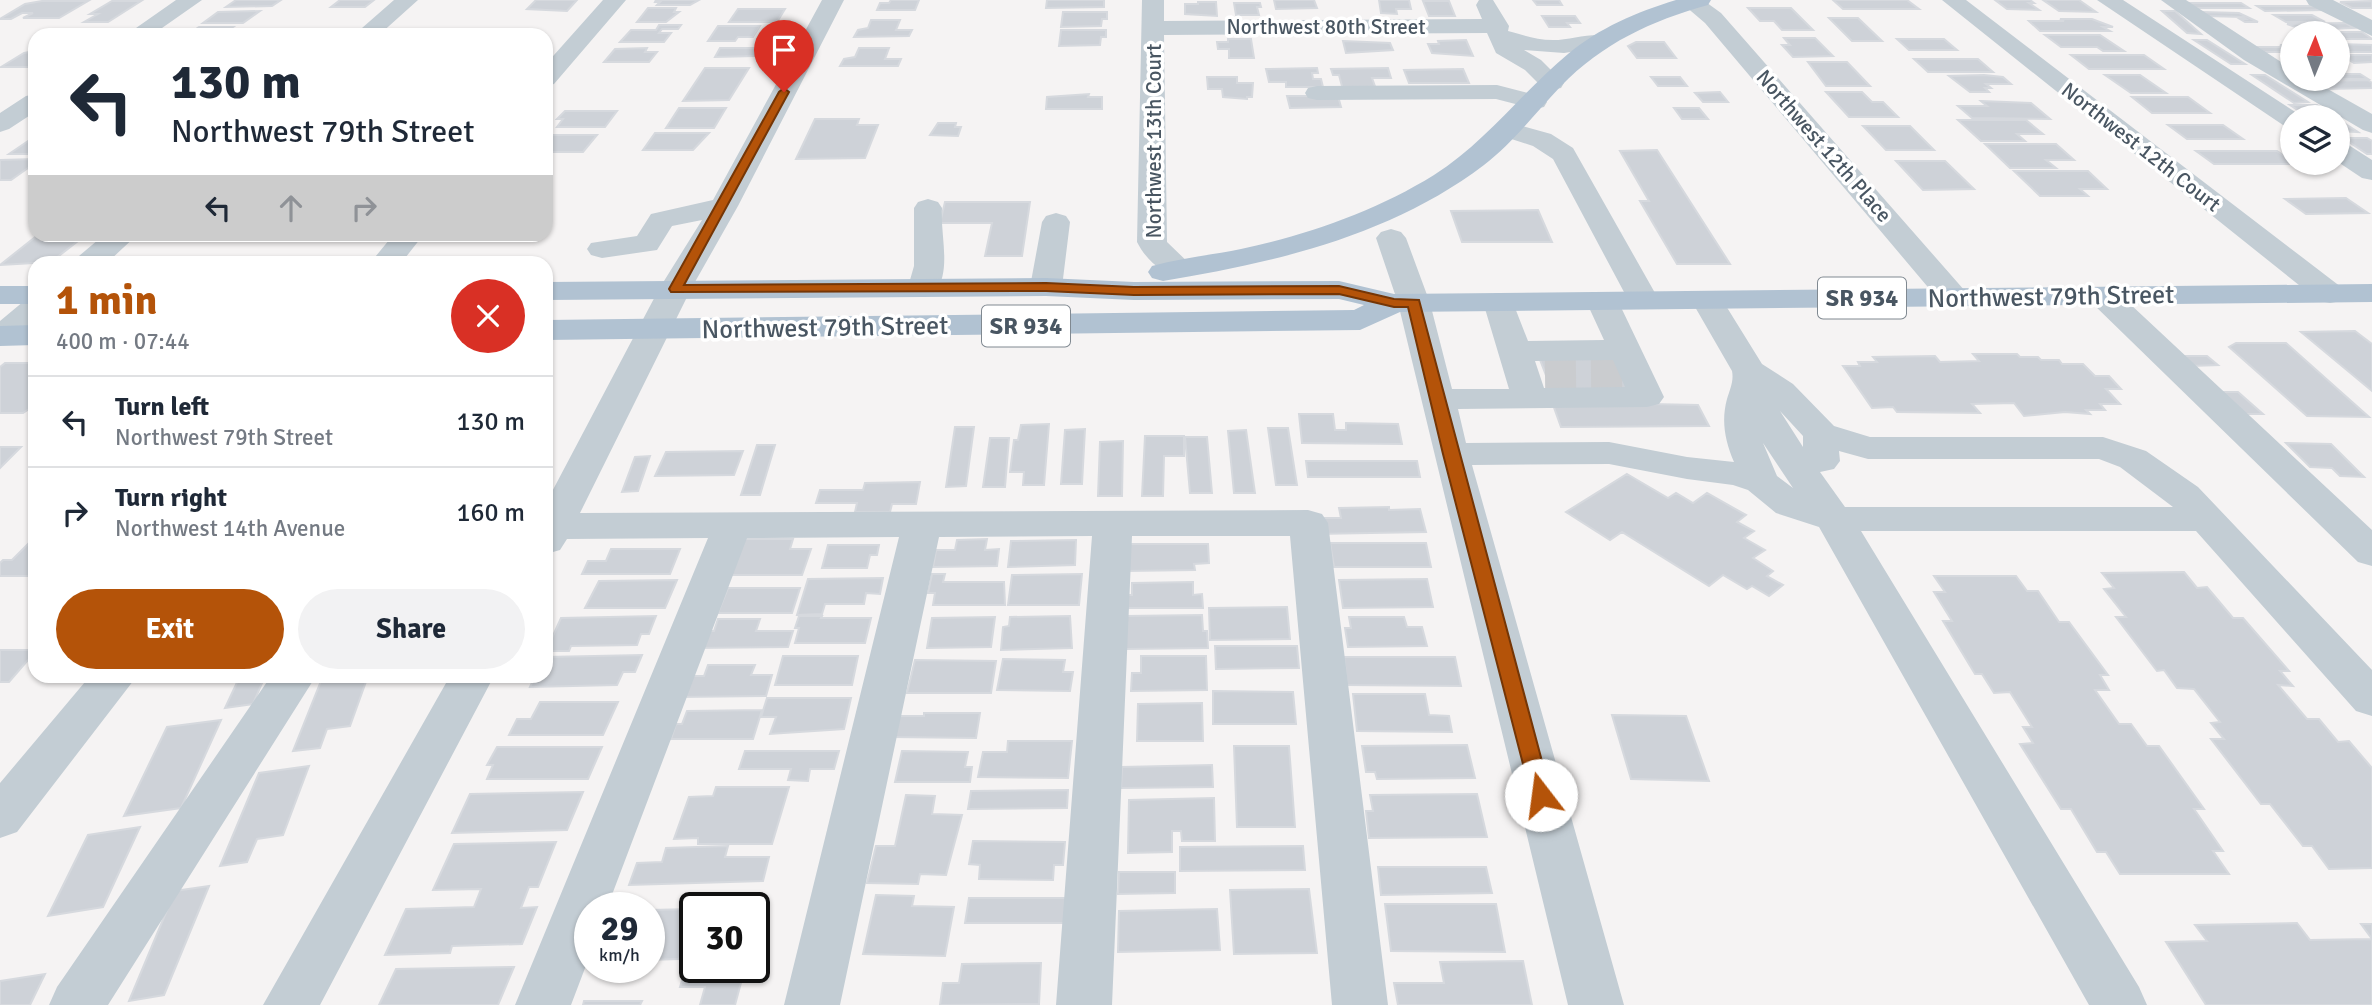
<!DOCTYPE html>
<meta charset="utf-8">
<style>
body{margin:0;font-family:Signika,sans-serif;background:#f2f2f3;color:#1f2937;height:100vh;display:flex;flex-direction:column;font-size:26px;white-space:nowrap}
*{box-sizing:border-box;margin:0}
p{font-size:23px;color:#747a83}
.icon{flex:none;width:38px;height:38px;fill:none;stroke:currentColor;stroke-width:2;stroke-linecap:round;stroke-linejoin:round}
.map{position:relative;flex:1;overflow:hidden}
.side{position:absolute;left:28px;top:256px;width:525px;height:427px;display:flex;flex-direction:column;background:#fff;border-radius:21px;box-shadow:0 2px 5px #0004}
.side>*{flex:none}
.guide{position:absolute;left:28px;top:28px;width:525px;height:214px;border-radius:21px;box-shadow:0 2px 5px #0004;background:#fff;color:#1f2937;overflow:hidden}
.needle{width:46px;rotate:1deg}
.fabs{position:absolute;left:2280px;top:21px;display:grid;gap:14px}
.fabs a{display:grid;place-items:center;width:70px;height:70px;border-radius:50%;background:#fff;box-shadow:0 2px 5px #0004;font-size:35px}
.speed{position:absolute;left:574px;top:892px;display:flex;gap:14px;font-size:35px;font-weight:700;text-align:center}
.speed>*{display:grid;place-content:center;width:91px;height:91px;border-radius:50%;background:#fff;box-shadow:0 2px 5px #0004;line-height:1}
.speed small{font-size:18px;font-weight:400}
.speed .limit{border:4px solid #111;border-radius:10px;background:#fff;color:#111}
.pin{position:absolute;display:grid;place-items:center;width:60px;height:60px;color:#fff;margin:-72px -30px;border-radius:50% 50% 50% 0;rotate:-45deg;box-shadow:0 0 7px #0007}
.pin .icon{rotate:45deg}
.me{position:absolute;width:77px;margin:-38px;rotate:345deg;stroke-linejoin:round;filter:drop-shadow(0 0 5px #0008)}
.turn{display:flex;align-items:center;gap:24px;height:147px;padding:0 28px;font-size:32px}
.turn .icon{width:91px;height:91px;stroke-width:2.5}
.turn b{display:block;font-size:49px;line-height:60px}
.lanes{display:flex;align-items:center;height:66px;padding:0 28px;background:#0003;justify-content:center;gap:35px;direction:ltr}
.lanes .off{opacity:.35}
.round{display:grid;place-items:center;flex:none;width:74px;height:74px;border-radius:37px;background:#f2f2f3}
.summary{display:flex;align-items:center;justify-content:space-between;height:119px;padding:0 28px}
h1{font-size:42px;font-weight:700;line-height:52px;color:#b45309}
.button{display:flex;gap:14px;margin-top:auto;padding:14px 28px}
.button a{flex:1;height:80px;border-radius:42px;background:#b45309;color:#fff;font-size:28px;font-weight:700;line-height:80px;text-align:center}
.button a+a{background:#f2f2f3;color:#1f2937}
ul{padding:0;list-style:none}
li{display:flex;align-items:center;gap:21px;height:91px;padding:0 28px;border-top:2px solid #e0e1e3}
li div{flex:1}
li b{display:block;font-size:26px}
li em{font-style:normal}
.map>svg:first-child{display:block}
.building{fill:#ced2d8;stroke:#d6d9de;stroke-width:2}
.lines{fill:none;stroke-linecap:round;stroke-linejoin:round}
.minor-tunnel{stroke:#cacccf;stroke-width:31;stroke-dasharray:31 15;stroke-linecap:butt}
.minor{fill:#c3cdd4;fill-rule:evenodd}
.major{fill:#b1c2d2;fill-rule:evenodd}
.route{fill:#b45309;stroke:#753606;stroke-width:2}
.labels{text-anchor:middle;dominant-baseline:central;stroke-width:7;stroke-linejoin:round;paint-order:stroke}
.far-street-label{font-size:21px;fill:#495662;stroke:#fff}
.shield{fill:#fff;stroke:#808991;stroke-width:2}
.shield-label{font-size:24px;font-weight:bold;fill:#495662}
.street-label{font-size:26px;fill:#495662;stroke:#fff}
</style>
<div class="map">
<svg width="2372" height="1005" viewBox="0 0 2372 1005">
<rect width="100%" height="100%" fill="#f5f3f3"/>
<!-- building -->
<path class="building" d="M236 0H281L272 6 226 7Z
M340 0H374L365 7H331Z
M536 0H577L567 11 527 9Z
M656 0H699L690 5H657L660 2H655Z
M891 0H919L915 10H877L880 3H889Z
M1047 0H1104V7L1046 8Z
M1274 0H1314L1317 8 1276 9Z
M1379 0H1409L1411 9H1396L1397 14 1381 13Z
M1533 0H1559L1562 5H1537Z
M1833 0H1907L1919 9H1843Z
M1995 0H2030L2034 3H2029L2039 10 2007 9Z
M2043 0H2079L2096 12 2059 11Z
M42 1H88L59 18H23L33 13H22L11 19H0L25 4Z
M112 1H141L108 22H84L98 14H90Z
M1423 1H1449L1455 16H1429Z
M2372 1V8H2352L2340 2Z
M1198 2H1216L1217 16 1185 14V4H1198Z
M1234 3H1260L1261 7H1257L1259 15H1236Z
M2189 3H2241L2249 8H2196Z
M2257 6H2316L2324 10 2265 11Z
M648 8H676L674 12H679L666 22H637Z
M1748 8H1791L1813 30H1782L1774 21H1760Z
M738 9H785L777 22H729Z
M260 11 243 23H203L218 12Z
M2162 11H2175L2201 34 2187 33Z
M1063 12H1107V19H1102L1101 26 1061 27Z
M2201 12 2239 13 2258 22H2245L2240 19H2246L2243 17 2207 16Z
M2274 15H2312L2325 22H2286Z
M1542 16H1575L1580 23H1567L1570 27H1549Z
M1829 18H1858L1882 41H1852Z
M2060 19H2092L2113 27H2103L2110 31H2040L2029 21H2064Z
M871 20H900L896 30H912L909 36 854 37 858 30 868 28Z
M2345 23 2354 28 2304 30 2287 24Z
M659 25H681L678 29H662L659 33H671L664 42H620L631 30H656Z
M718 26H760L753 37H738L735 41H708Z
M199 27H233L221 35H187Z
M1061 30H1106V37H1101L1100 45 1059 46Z
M2302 32H2362L2372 39H2338V33Z
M2045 35H2100L2124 51H2103L2097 47H2061Z
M1784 38H1815L1833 56 1793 57 1782 45H1790Z
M1228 39H1251L1254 58H1229V49H1218L1217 42H1228Z
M1897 39H1944L1957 50H1909Z
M1466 40 1473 56 1432 53 1428 44H1439L1438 41Z
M2194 40H2207L2245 64H2231Z
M1343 41 1390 43 1393 50 1346 53Z
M1636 42H1664L1676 58H1637L1628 46Z
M2338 44 2372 45V52H2338Z
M2280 45H2292V52H2264L2256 47H2284Z
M647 48 645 52H657L649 62H604L615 49Z
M720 48H760L755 56 715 57Z
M859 48H889L885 59H901L898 66H840L844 59 855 57Z
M35 51V67H1L24 53Z
M2071 55H2144L2164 69H2089Z
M2341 55H2372V62L2354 63Z
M1914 59H1978L1993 72H1928Z
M1808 62H1847L1870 86H1826Z
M705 68H749L729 100 683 101Z
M1317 68 1318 73H1312L1313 79H1321L1323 87H1286V82H1269L1266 69Z
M1388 68 1391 78H1372L1376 89 1343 90 1339 75H1333L1331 69Z
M1463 69 1469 83H1409L1404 70Z
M2338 74H2360L2368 79H2315H2338Z
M1984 75 2003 77 2011 84H1986L1991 88H1985L1989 92H1970L1949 76Z
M2105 75H2140L2166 93H2131Z
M2252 75H2265L2308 102 2294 103Z
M1207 77H1237V83H1253L1252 97H1247V99L1223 97 1222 89H1208Z
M1651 77H1680L1687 86H1658Z
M2368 80 2372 83V88L2326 89 2313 81Z
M1720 92 1728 102H1703L1695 93Z
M1826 92H1862L1872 102H1883L1898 117H1849Z
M1089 94 1088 97H1102V109H1046L1047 97Z
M1287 96H1338L1341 107 1290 108Z
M2132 97H2188L2210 113H2152Z
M1981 101 2031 103 2050 119 1972 118 1958 106H1987Z
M2290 105H2317L2336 117H2308Z
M679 108H726L714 128H666Z
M1674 108H1699L1708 119H1682Z
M565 111H617L605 127H557L563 119H557Z
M815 119H859L857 125H878L865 158 796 159Z
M2338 119 2358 132 2338 131Z
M1958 120H2026L2043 134H2017L2025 141H1981Z
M938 123H956L955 127H961L958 136 930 135Z
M2168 125H2223L2243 139H2187Z
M1863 126H1910L1934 150H1886Z
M655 133H709L693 150H643Z
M549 135H597L583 152H546V139Z
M34 137 35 154H9Z
M2343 138H2367L2372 141V154H2367Z
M1985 144H2056L2074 160H2046L2056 168H2010Z
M1657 150 1730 264H1677L1640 201H1649L1620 151Z
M2196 151H2277L2296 164H2214Z
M35 159V163L11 180H0V160Z
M1896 161H1945L1974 189 1923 190Z
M2014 171H2088L2107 189H2080L2088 196H2040Z
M2346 198 2368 213 2306 214 2285 199Z
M945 202H1030L1022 256H985L992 223H940Z
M1538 210 1552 242H1462L1451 211Z
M39 234H87L51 262 0 265Z
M2355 331 2372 344V391L2301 332Z
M2236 343H2286L2369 417 2307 416 2229 347Z
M1537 352H1614L1634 395 1554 396Z
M1973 354H2017L2020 357H2038L2041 360H2059L2062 364H2083L2095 376H2109L2121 389H2106L2120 404H2100L2105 410H2086L2090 414 2065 412 2024 416 2014 403 1972 404 1980 413 1897 412 1893 407 1872 408 1843 366H1860L1858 362H1877L1873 357 1935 356 1940 362 1979 361Z
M2180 356H2207L2218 365 2190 366Z
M5 363H35V405L23 413H0V367Z
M2218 392H2238L2263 414H2243Z
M1552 402 1698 405 1709 426 1561 427Z
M1299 414H1333L1335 430H1346V423L1398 424 1402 444 1302 443Z
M1049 424 1044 485H1023L1024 472H1010L1014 440H1018L1021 425Z
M955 427H974L966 486 946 487Z
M1268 428H1288L1297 485H1276Z
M1085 429 1082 484H1061L1065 430Z
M1246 430 1255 493H1234L1228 431Z
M1145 436H1184V456H1164L1163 496H1142Z
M1185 437H1207L1212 493H1190Z
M990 438H1009L1005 487H983Z
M1123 441 1122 496H1098L1100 442Z
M2286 443 2331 444 2364 477 2340 476 2332 468 2310 467Z
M757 445H775L760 495H741Z
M0 447H21L0 468Z
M743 451 734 475 655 476 666 452Z
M650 456 638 491 622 492 635 457Z
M1306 461H1417L1420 477H1308Z
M1627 474 1668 498 1676 493 1693 503 1707 493 1746 515 1737 522 1754 531 1744 538 1765 550 1753 558 1773 571 1767 576 1783 585 1769 596 1752 586 1747 589 1723 575 1709 586 1622 532 1610 540 1566 512Z
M920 482 916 504H892L890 512H855L857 503H816L820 490H863L865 483Z
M1389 507V510L1420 509 1426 532 1315 534 1312 518H1341L1339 508Z
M35 537V576H0V563L3 560H12Z
M743 539H793L790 549H811L802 575H730Z
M987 539 985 550 999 549 997 566 933 567 936 550H955L957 540Z
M1076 540 1075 565 1008 567 1011 541Z
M1330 543H1426L1431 567H1334Z
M1127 544H1208L1209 563 1194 564 1195 570 1126 571Z
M828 545H879L877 555H870L867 568H822Z
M611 549H680L670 574H582L588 561H606Z
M2184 572 2197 588 2207 587 2233 618H2243L2289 671H2280L2293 686 2278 685 2307 719H2319L2338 742 2349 741 2372 768V868L2329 869 2312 846H2303L2270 804H2261L2211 739H2224L2211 723 2220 722 2194 689 2177 688 2164 670 2157 671 2116 617H2126L2104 589 2114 588 2102 573Z
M932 574H945L943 582H1004L1005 605H933L935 593H928Z
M1082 574 1079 605H1008L1012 575Z
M1934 576H2016L2027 591H2038L2059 622H2069L2108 675H2100L2109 690H2095L2119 724H2131L2147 746H2159L2204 809H2194L2223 851H2213L2229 874H2120L2106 852H2097L2071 809H2061L2020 744 2033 743 2023 727H2032L2010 692 1994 693 1982 674H1975L1943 621H1952L1934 592H1945Z
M883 578 880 594 866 593 864 604H825L822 614 797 615 808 579Z
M1427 579 1433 607 1343 608 1339 580Z
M677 580 665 608H585L599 581Z
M1193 582V595L1202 594 1203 608H1125L1126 595H1132V583Z
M728 588H800L792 613H718Z
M1287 607 1290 639 1210 640 1209 608Z
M1202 615 1203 631H1207L1208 648 1126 649V616Z
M656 616 649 634H641L637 645 571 646 569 651H546L561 618Z
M799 616H822L821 618H871L865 643H795L799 628H795Z
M1070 616 1072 648 1001 650 1003 627 1009 626 1010 617Z
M995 617 991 647 927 648 932 618Z
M1349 617H1404L1407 627H1422L1427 646 1348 647 1345 628H1351Z
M718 619H760L756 631H793L788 647 694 648 702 631H714Z
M1215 646H1297L1299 668 1216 669Z
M0 650H35V652L9 682H0Z
M642 655 635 672H623L617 685 530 687 535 676H546V657Z
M783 656H858L852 685H775Z
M1141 656H1206L1207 690 1131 691 1132 673H1141Z
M1344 657H1455L1461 686 1347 685Z
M1003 659 1065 660 1063 672H1073L1070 691 997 690Z
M915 660 996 661 991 693H907Z
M708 665H755L751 675H772L766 696 678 697 685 676H704Z
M240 676H265L253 704 225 708Z
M323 676H368L350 726 327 729 320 748 293 751Z
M1213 691 1293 692 1296 724H1213Z
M1353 694H1425L1429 715 1449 716 1452 732 1357 731Z
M767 698H851L844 729 770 734 776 717H761Z
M540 702H618L603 735H509L517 719H531Z
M1202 703 1203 741H1137L1138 704Z
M762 710 753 739H671L676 724H682L687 711Z
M924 713H980L976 738 893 737 898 716H924Z
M1612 715 1686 716 1709 781 1631 779Z
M221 720 181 808 124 816 167 727Z
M1008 741H1072L1068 778 978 777 983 752H1007Z
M1467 745 1475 778 1377 779 1375 772H1366L1362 746Z
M1234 746H1289L1295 827H1237Z
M497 747H602L588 779H487L493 765H487Z
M745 751H839L834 769H810L808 781 788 780 791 769H739Z
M902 751 968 752 965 767H972L970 782H895Z
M1212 765 1213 787 1121 788 1122 767Z
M309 766 283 835 257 839 247 862 220 866 259 773Z
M716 787H789L772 844H698V838L674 839 689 797 713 796Z
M1068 790 1067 808 968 809 971 791Z
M583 792 567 830 452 833 470 794Z
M1477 794 1487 837 1369 838 1366 811H1373L1370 795Z
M906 795 935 796 932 814 962 815 946 875 920 874 918 884 867 883 876 846H895Z
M1214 798 1215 841H1182L1181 831H1172V852L1128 853 1129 800Z
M140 827 103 907 48 916 88 835Z
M973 841 1065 842 1063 865H1054L1053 880 979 879 980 865 969 864Z
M556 842 538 887H529L521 908 537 907 522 944 452 946 450 953 385 955 406 909 474 907 481 889 433 890 454 844Z
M728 846 725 857H769L763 881 629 885 637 863 662 862 666 848Z
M1303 846 1305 870 1180 871V847Z
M1378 867H1486L1492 893 1381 895Z
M1119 872H1175V893L1118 894Z
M209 886 164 995 129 1001 175 891Z
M1309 889 1317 953 1234 954 1230 890Z
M876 895 914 896 912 906 954 907 945 956 863 954Z
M969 898H1067L1065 923H965Z
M707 899H764L754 934V908H704Z
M1385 904H1496L1505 952 1391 951Z
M695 909 679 959 649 960V910Z
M1217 909 1220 950 1118 952 1119 911Z
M2297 923 2310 940 2372 939 2361 924H2372V1005H2206L2166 942 2207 941 2195 925Z
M695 938V968H745L735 1005H700L705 987H680Z
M1523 961 1532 1005H1398L1394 983H1444L1440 962Z
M1041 963 1039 1004 940 1005 943 983H959L962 964Z
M514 967 498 1005H379L396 969Z
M45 974 30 1005H0V981Z
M584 1001H642L640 1005H583Z"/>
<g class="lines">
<!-- minor-tunnel -->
<path class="minor-tunnel" d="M1545 374 1623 373"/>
<!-- minor -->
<path class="minor" d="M176 0H202L152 35H126Z
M394 0H418L379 35H354Z
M603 0H626L554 84 546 86V64Z
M822 0H844L738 206 691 289 580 513 1308 510 1322 514 1328 523 1388 1005H1332L1290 536H1132L1112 1005H1056L1092 536 939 537 840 1005H784L899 537 747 538 607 908H590V955L571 1005H515L708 538 567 539 560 550 546 554V503L659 289 702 220 672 226 657 250 602 258 591 255 587 249 591 243 637 236 651 214 713 200Z
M1142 0H1164V21L1482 19 1476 5 1479 0H1493L1509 26 1508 31C1524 35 1536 40 1553 40 1571 40 1591 32 1609 36L1612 41 1609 46 1564 53 1524 50 1541 60 1564 83 1561 88 1552 90 1543 88 1525 70 1496 53 1487 33 1164 35 1167 242 1195 269 1191 275C1169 281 1147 262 1137 242Z
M1678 0H1703L1721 13 1965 291 1970 298 1965 305 1954 307 1943 305 1705 23Z
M1942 0H1966L2341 287 2346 294 2341 301 2330 303 2319 301Z
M2097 0H2123L2303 117H2292V127L2283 125Z
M2161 0H2186L2292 69V79H2310L2372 114V133L2363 130 2244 60Z
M2306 0H2333L2372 20V36L2309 5Z
M1497 85 1544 97 1547 102 1544 107 1535 109 1496 99 1317 100 1308 98 1305 93 1308 88 1317 86Z
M35 94V112L9 129 0 132V113L26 96Z
M1508 122 1551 134 1573 148 1659 300 1654 307 1643 309 1632 307 1553 159 1533 146 1499 135 1495 130 1499 125Z
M2338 142 2347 144 2372 160V180L2362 178 2338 162Z
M928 199 938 202 942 208C940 236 952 269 935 294L924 296 913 294 908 287 914 266V208L918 202Z
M1056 213 1066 216 1070 222 1062 287 1057 294 1046 296 1035 294 1030 287 1042 222 1046 216Z
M1391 229 1401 232 1406 238 1430 303 1452 389H1509L1483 302 1488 295 1499 293 1510 295 1528 341 1604 340 1586 301 1591 294 1602 292 1613 294 1618 301 1664 397 1659 404 1647 407 1458 409 1466 443 1609 442 1687 457 1734 462C1725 441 1721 421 1727 399 1730 389 1734 381 1732 371L1691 300 1696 293 1707 291 1718 293 1762 364 1793 384 1834 426 1870 437H2103L2146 451 2198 487 2372 670V716L2356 711 2196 531H1861L2139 987 2147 1005H2089L1819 527 1776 513 1748 490 1733 485 1687 479 1609 464 1472 465 1624 1005H1568L1398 303 1376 238 1381 232ZM1613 360 1625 387 1544 388 1535 361ZM1780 411 1803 436V447ZM1763 443 1793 488 1777 476ZM1839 451 1868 459H2099L2120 467 2173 507H1845L1820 472 1834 469 1840 461Z
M105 234H138L108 262H75L79 256Z
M394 234H424L402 262H371Z
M2103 287 2114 289 2372 530V566L2358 562 2092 303 2087 296 2092 289Z
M35 298V324L14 343 0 345V321L24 301Z
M90 676H137L17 832 0 838V783Z
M271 676H316L108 1005H49L57 987Z
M450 676H494L320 1005H263Z"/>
<!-- major -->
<path class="major" d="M1676 0H1711L1708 5C1651 21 1603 43 1561 86 1536 112 1513 143 1484 165 1392 235 1275 263 1163 281L1152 278 1148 272 1152 266C1181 258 1212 255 1241 249 1307 235 1376 211 1434 175 1486 142 1521 93 1568 54 1599 28 1637 12 1676 0Z
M1046 278 1134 282 1339 281 1394 294 2372 284V302L1400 312 1360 330 546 340V320L1354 310 1364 305 1339 299 1134 300 1046 296 546 300V282Z
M0 286H35V304H0Z
M35 325V345L0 346V326Z"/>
</g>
<!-- route -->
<path class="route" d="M784 88 789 92 684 285 1046 283 1134 287 1339 286 1394 299 1419 300 1551 795 1548 800 1541 803 1534 800 1531 795 1443 454 1408 307H1394L1339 294 1134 295 1046 291 671 292 669 289 779 92Z"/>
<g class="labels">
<!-- far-street labels -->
<g class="far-street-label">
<text x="1326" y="27">Northwest 80th Street</text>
<text transform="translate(1154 141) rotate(-90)">Northwest 13th Court</text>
<text transform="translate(1824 146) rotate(49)">Northwest 12th Place</text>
<text transform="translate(2141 147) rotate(38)">Northwest 12th Court</text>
</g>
<!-- shield labels -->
<g class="shield">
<rect x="1818" y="277.5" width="88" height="41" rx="5"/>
<rect x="982" y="305.5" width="88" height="41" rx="5"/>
</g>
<g class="shield-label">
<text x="1862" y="298">SR 934</text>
<text x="1026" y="326">SR 934</text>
</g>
<!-- street labels -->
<g class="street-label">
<text transform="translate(2051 297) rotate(-1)">Northwest 79th Street</text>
<text transform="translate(825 328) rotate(-1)">Northwest 79th Street</text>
</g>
</g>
</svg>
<div class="fabs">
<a><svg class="needle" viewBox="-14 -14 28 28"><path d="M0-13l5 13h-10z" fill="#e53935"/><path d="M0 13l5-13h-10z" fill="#747a83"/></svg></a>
<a><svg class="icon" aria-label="layers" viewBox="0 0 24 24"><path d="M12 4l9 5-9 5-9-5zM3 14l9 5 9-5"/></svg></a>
</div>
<div class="speed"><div>29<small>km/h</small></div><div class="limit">30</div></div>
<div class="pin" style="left:784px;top:92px;background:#d93025"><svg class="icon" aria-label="arrive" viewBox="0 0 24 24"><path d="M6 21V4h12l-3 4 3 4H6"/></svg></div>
<svg class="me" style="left:1541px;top:795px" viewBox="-20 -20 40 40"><circle r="19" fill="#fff"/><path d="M0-13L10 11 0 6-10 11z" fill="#b45309"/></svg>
<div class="guide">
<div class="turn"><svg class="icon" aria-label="left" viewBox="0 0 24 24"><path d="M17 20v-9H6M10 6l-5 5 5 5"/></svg><div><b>130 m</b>Northwest 79th Street</div></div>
<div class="lanes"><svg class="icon" aria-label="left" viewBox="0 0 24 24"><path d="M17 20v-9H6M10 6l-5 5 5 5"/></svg><svg class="icon off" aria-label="ahead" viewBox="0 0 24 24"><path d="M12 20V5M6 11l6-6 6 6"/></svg><svg class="icon off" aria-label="right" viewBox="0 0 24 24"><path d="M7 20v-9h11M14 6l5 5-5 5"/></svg></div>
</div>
<section class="side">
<div class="summary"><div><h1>1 min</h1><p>400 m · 07:44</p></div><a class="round" style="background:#d93025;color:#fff"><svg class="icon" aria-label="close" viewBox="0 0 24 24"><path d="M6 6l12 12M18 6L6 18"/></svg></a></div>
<ul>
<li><svg class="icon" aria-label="left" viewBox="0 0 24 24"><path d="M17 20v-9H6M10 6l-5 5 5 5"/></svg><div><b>Turn left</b><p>Northwest 79th Street</p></div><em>130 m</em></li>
<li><svg class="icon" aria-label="right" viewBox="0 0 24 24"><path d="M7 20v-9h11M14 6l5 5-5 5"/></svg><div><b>Turn right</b><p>Northwest 14th Avenue</p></div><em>160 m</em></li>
</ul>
<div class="button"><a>Exit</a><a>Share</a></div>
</section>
</div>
